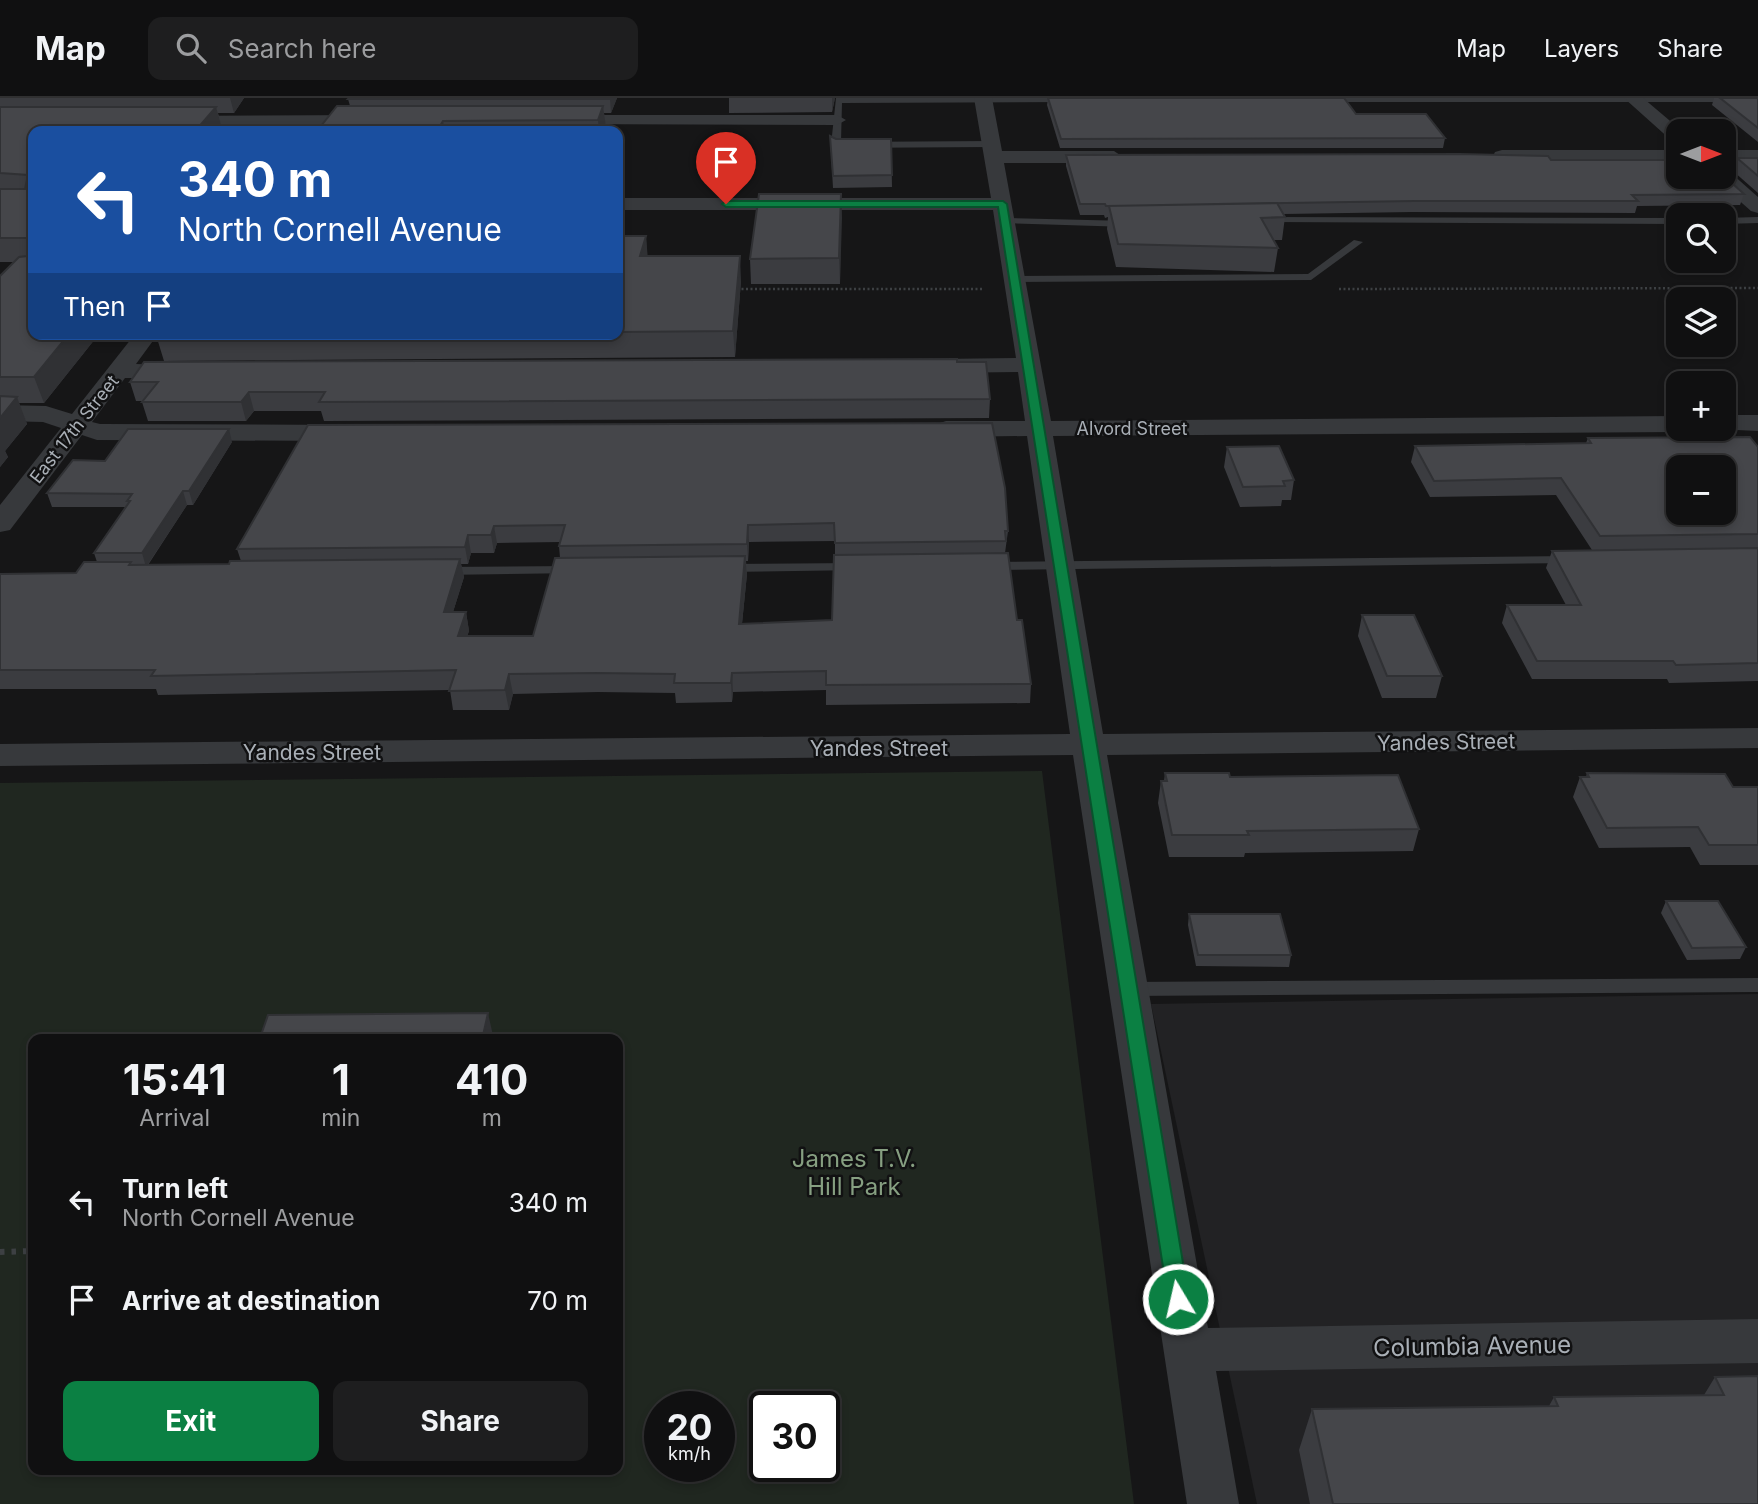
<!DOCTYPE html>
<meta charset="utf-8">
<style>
body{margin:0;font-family:Inter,sans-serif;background:#1e1e1f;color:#f1f3f6;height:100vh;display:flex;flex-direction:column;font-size:26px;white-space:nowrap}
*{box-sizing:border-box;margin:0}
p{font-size:23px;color:#9c9d9f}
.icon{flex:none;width:38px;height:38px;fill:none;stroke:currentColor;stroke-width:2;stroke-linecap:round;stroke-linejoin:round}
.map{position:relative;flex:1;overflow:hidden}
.side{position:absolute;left:28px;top:936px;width:595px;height:441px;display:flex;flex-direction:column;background:#101011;border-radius:14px;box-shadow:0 4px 10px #0003,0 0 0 2px #303031}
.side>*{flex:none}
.guide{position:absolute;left:28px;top:28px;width:595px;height:214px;border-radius:14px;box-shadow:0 4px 10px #0003,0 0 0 2px #303031;background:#1a4fa0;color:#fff;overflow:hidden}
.needle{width:46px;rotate:90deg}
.tools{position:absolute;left:1666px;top:21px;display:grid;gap:14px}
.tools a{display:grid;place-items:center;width:70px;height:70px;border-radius:14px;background:#101011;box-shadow:0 4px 10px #0003,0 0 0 2px #303031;font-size:35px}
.speed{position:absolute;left:644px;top:1293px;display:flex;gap:14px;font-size:35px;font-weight:700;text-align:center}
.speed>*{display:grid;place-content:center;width:91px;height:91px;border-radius:50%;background:#101011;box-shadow:0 4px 10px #0003,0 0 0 2px #303031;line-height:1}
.speed small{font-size:18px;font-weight:400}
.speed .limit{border:4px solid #111;border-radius:10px;background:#fff;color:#111}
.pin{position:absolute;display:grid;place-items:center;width:60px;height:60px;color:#fff;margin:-72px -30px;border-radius:50% 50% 50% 0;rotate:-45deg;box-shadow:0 0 7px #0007}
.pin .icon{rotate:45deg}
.me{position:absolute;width:77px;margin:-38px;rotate:351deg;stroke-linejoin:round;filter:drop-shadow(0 0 5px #0008)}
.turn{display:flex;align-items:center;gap:24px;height:147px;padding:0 35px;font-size:32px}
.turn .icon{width:91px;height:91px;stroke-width:2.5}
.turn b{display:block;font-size:49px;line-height:60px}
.then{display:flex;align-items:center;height:66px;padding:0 35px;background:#0003;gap:14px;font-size:26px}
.eta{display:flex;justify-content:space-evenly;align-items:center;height:119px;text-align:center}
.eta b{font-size:42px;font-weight:700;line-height:49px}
.button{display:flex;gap:14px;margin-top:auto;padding:14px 35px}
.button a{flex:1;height:80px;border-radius:14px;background:#0b8043;color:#fff;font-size:28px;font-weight:700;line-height:80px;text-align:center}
.button a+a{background:#1e1e1f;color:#f1f3f6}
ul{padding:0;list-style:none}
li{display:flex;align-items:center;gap:21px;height:98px;padding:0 35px}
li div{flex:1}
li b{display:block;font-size:26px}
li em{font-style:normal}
header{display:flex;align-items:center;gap:42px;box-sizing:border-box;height:98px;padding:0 35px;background:#101011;border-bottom:2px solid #303031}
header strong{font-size:33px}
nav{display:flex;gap:38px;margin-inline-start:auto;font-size:24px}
.search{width:490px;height:63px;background:#1e1e1f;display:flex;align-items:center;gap:18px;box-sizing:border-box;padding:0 24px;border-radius:14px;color:#9c9d9f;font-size:26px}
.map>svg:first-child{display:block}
.built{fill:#222224}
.green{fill:#202720;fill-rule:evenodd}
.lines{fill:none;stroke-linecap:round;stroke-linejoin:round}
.path-far1{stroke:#3d4043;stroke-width:2.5;stroke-dasharray:2 2.5;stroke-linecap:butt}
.path{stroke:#3d4043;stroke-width:6;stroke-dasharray:4.5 7;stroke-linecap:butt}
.service{fill:#37393c;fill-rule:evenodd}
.minor{fill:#37393c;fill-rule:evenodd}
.wall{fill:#3b3c40;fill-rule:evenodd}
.shaded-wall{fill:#303134}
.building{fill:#45464a;stroke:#303134;stroke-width:2;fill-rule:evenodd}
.route{fill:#0b8043;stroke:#07532c;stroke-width:2}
.labels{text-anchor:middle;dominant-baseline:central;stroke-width:5;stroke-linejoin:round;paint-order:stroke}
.far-street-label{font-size:18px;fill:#a9afb6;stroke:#111112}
.street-label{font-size:21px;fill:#a9afb6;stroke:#111112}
.near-park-label{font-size:24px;fill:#869f81;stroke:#111112}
.near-street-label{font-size:24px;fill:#a9afb6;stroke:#111112}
</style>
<header>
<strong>Map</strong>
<div class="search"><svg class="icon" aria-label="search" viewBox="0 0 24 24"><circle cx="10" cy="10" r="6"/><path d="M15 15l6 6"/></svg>Search here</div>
<nav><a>Map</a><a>Layers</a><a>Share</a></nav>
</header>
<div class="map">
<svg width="1758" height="1406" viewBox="0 0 1758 1406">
<rect width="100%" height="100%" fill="#161617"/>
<!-- built -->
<path class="built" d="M1758 896V1406H1257L1151 906Z"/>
<!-- green -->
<path class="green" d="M1042 673 1134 1406H0V685ZM33 942H618V1372H33ZM660 1309H719V1368H660ZM765 1309H824V1368H765Z"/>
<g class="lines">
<!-- path-far1 -->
<path class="path-far1" d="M737 191H984
M1339 191 1758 190"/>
<!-- path -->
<path class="path" d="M0 1154 33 1153"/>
<!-- service -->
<path class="service" d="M836 0H1076V1L1072 4 842 5 841 44 992 43 997 46 992 49 836 50 831 47Z
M1320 0H1758V4H1324Z
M1258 119 1678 120V126L1262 124 1258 123Z
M1758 119V125L1724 126V120Z
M1006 120 1129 123 1134 126 1129 129 1002 125V121Z
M1354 142 1363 144 1311 182 1016 184 1011 181 1016 178 1308 176Z
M1571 458 1578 462 1576 465 987 472 980 468 987 464Z
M857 465 862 466V472L724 474 717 470 724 466Z
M574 468 581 472 579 475 441 477 434 473 441 469Z
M1758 880V894L1128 898 1121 896 1118 891 1121 886 1128 884Z"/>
<!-- minor -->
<path class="minor" d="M974 0H992L1002 53H1114L1123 59 1114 65H1004L1051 323 1678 318V331H1687L1678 334 1053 338 1103 636 1758 630V650L1107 657 1208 1230 1758 1221V1265L1216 1273 1239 1406H1187L1073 657 0 668V646L1070 636 1027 338 946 339 937 336 933 331 937 326 946 323H1025L1018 274 938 275 929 273 926 268 929 263 938 261 1016 260 993 112H618V100H991Z
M1624 0H1643L1682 33H1678V44L1672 43Z
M374 17 383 22 380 26 171 28 162 23 171 18Z
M556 17H837L846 22 837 27 550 26 547 22Z
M1502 52H1678V64L1495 62 1493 58 1495 54Z
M1724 52H1758V64H1724Z
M1724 73 1731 75 1758 99V115L1751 113 1717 83 1715 79H1724Z
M135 236H158L136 266 194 268 197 273 194 278 185 280H125L92 324 100 326 351 327 360 330 364 335 360 340 351 343 97 342 82 337 10 432 0 434V407L61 330 43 324 0 323V307L46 308 72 316Z
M1724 317H1758V333L1716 331H1724Z"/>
</g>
<!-- wall -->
<path class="wall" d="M0 0H244L234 15H218L222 30 219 33H33V236H99L44 305H19L27 326 5 353 8 359 0 369V178L14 164H0Z
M617 0 611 15H604L606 29 604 33H317L350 8 348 1Z
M729 0H835L832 14 729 15Z
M1048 0H1344L1356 16 1445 40 1443 50H1060L1047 7Z
M1714 0H1758V44L1712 7Z
M830 38 836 41H891L892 89 833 90Z
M1066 57 1551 62 1744 96 1740 107 1637 108 1635 115 1412 114 1284 116 1285 119 1282 142H1273L1278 150 1274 174 1116 169 1107 131 1108 119 1105 120 1104 117H1080L1066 68Z
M1737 60H1758V95L1733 73Z
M841 96 840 186H751L750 161Z
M618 138H646L647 158 741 183 735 259 164 263 156 237 157 236H618Z
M957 264 990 301 989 320 324 323 321 313H254L246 323H148L142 304 143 303H136L130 284Z
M308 327 1008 433 1005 455 1017 522 1031 586 1030 605 826 607V592L733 594 732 604 676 605 675 595 598 594 513 596 509 612H453L450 592 158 597 156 591H0V476L76 475 97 464 94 455 126 409H52L47 395 105 363 232 344 193 407H187L148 467 229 466 241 463 237 451ZM835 443V457L832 522 742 526 747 476 746 463H748L749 444ZM560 444 559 448 560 460 533 538H467L469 533 466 514H453L464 479 461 466H468L471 455H494L497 445Z
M1588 340 1758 349V583L1669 585 1667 581H1532L1502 525 1507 507H1566L1546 470 1552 453 1592 452 1556 397 1430 399 1411 364 1415 348 1586 345Z
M1227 349 1294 382 1291 402H1282L1281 408 1240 409 1224 369Z
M1362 517 1442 578 1436 600H1382L1358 538Z
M1165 675 1230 679 1419 731 1413 753 1245 755 1244 759H1169L1158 705 1161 683H1164Z
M1587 675 1733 689H1758V767H1700L1690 749 1599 750 1573 699 1580 679H1586Z
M1666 803 1746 849 1740 861 1687 862 1661 815Z
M1189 816 1291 857 1289 869 1196 868 1188 827Z
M1758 1278V1406H1310L1299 1352 1312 1311 1549 1308 1554 1299 1704 1297 1715 1279Z"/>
<!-- shaded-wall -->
<path class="shaded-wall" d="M230 0H244L234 15Z
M610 0H617L611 15 610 1Z
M832 0H835L832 14Z
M603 8 606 29 604 33H599L598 22Z
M216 9 222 30 219 33H198L197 31Z
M443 23 445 33H437Z
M841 96 842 120 840 186 839 160Z
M646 138 648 162 640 158Z
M740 158 741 183 735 259 733 233Z
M69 236H99L44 305 34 279Z
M249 294 254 313 246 323 241 304Z
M17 299 27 326 5 353 8 359 0 369V320Z
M229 331 232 344 193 407 189 393Z
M183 393 187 407 146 469 142 455Z
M748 427 749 444 748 463 747 446Z
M494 428 497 445 494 455 491 437Z
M468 437 471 455 468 466 465 449Z
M745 458 747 476 740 545 739 526Z
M460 461 464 479 447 533 444 514Z
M466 514 469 533 461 558 458 538Z
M732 575 733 594 732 604 731 585Z
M509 576 513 596 509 612 505 592Z
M488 915 494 942H482Z"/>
<!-- building -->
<path class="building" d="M349 0H610V1H348Z
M1048 0H1344L1356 16H1426L1445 40 1061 41Z
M1720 0H1758V30Z
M337 8H603L598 22 443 23 437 33H317Z
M0 9H216L197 31H157L155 33H33V140H0V91H25L28 77 0 75Z
M830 38 836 41H891L892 77 833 78Z
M1459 56 1548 58 1551 62H1678V79L1724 78 1744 96 1632 97 1638 103H1414L1106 108 1105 106H1080L1066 57Z
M1737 60H1758V78Z
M759 96H841L839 160 750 161Z
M1277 105 1285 119 1261 120 1278 150 1118 146 1109 108Z
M618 138H646L640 158H740L733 233 618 234Z
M33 144V236H69L34 279H0V178L19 159 27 158V150Z
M157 236H299L156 237Z
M957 261V264H986L990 301 319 304 325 294H249L241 304H142L158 284H130L144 264Z
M0 298 17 299 0 320Z
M992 325 1005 390 1008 433H1005L1006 443 835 445 834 425 748 427 747 446 559 448 565 427 494 428 491 437H468L465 449 237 451 308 327Z
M128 331H229L189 393H183L142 455H94L130 403H127L132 396 47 395 73 362 105 363Z
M1750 339 1758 349V436L1600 438 1561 380 1434 383 1415 348 1591 345 1588 340ZM1678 369H1724V415H1678Z
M1279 348 1294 382 1283 383 1285 388 1243 389 1227 349Z
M1758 450V565L1676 567 1673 563H1537L1507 507H1581L1552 453Z
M1008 455 1017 522H1022L1031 586 826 587V573L732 575 731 585H674L675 576 596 575 509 576 505 592 449 593 456 572 151 578 155 572H0V476L76 475 84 464H131L129 467 229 466 230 463 460 461 444 514H466L458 538H533L555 460 745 458 739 526 832 522 834 457Z
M1362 517H1414L1442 578H1387Z
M1165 675H1229L1230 679 1398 677 1419 731 1247 733 1249 737H1172L1161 683H1167Z
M1587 675 1725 676 1733 689H1758V747H1709L1698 729 1607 730 1580 679H1589Z
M1666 803H1718L1746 849 1692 850Z
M1189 816H1280L1291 857H1198Z
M488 915 482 942H125L260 940 268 917Z
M1758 1278V1406H1333L1312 1311 1558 1308 1554 1299 1724 1297 1715 1279Z"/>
<!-- route -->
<path class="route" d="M1003 103 1007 106 1189 1201 1186 1207 1178 1210 1171 1207 1168 1201 998 109H726L722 106 726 103Z"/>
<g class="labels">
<!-- far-street labels -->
<g class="far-street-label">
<text x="1132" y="330">Alvord Street</text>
<text transform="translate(74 331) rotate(-52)">East 17th Street</text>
</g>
<!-- street labels -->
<g class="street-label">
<text transform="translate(1446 644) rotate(-1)">Yandes Street</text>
<text x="879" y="650">Yandes Street</text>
<text x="312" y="654">Yandes Street</text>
</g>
<!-- near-park labels -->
<g class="near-park-label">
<text x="854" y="1060">James T.V.<tspan x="854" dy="28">Hill Park</tspan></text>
</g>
<!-- near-street labels -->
<g class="near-street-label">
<text transform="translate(1472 1248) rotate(-1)">Columbia Avenue</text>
</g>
</g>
</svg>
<div class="tools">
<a><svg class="needle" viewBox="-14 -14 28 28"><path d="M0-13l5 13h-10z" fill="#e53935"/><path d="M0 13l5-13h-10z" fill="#9c9d9f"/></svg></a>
<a><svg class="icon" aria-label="search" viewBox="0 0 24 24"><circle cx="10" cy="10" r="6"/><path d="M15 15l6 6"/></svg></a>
<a><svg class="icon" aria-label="layers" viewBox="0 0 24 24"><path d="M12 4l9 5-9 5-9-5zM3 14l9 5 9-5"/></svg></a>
<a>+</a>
<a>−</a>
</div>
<div class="speed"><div>20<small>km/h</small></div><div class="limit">30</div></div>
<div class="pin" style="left:726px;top:106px;background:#d93025"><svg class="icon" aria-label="arrive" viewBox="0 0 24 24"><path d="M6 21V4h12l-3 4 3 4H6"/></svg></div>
<svg class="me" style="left:1178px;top:1201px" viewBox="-20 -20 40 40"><circle r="17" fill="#0b8043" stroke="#fff" stroke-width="3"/><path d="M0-11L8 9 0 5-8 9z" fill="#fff"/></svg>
<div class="guide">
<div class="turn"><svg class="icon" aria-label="left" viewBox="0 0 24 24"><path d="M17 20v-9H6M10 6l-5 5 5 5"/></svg><div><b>340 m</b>North Cornell Avenue</div></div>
<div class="then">Then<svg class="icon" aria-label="arrive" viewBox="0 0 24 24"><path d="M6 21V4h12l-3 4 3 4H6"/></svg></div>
</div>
<section class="side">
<div class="eta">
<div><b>15:41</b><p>Arrival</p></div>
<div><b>1</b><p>min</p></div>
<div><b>410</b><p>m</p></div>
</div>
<ul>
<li><svg class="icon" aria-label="left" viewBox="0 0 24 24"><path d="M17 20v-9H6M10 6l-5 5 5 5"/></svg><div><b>Turn left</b><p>North Cornell Avenue</p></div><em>340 m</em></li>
<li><svg class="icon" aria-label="arrive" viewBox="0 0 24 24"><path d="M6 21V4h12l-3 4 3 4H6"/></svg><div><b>Arrive at destination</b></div><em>70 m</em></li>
</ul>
<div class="button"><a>Exit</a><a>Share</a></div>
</section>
</div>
